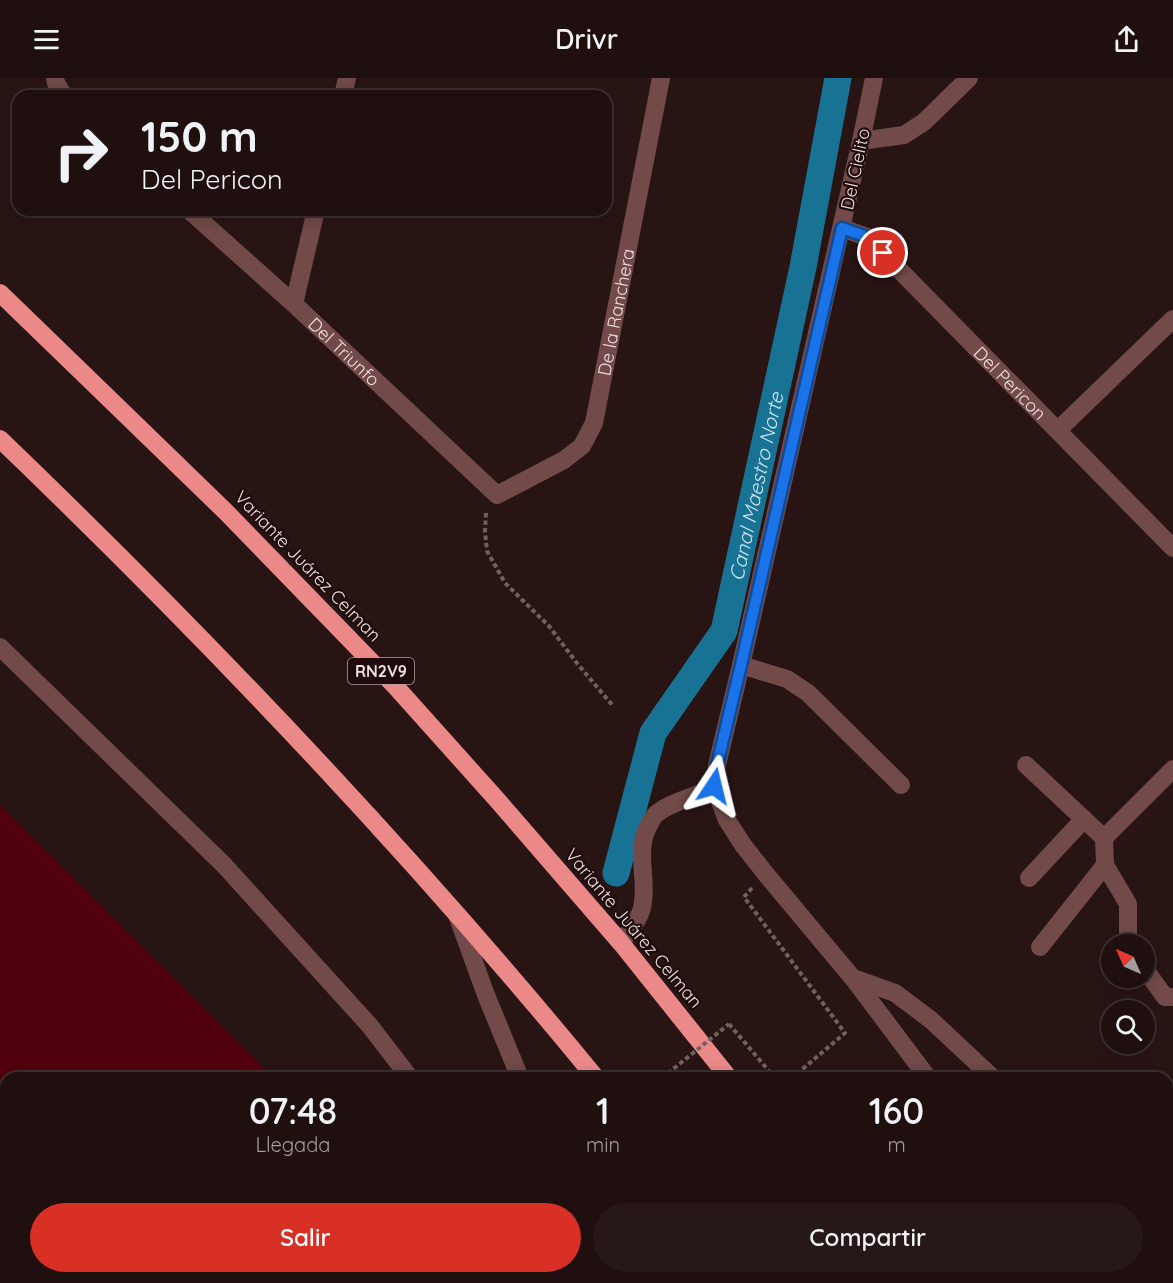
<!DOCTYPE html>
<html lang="es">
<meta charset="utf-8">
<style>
body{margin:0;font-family:Quicksand,sans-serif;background:#271818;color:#f1f3f6;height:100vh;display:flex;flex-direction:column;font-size:22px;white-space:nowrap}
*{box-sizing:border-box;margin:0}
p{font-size:20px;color:#a19c9e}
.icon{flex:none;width:33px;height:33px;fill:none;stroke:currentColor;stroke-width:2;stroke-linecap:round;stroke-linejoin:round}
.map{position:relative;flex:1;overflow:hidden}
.panel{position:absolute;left:0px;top:994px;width:1173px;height:212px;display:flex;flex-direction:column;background:#1f0f0f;border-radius:18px 18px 0 0;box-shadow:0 3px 15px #0003,0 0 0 2px #3c2f2f}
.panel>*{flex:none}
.guide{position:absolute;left:12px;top:12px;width:600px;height:126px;border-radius:18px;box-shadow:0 3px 15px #0003,0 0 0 2px #3c2f2f;background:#1f0f0f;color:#f1f3f6;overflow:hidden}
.needle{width:39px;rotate:315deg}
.tools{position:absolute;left:1101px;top:856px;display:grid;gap:12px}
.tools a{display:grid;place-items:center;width:54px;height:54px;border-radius:50%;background:#1f0f0f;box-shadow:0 3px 15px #0003,0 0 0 2px #3c2f2f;font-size:30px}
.pin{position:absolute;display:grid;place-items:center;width:51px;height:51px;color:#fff;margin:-26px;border:3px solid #fff;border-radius:50%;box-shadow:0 2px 6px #0007}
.me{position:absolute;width:66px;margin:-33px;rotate:10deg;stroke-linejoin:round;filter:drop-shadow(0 0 4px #0008)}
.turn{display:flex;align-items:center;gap:21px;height:126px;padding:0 30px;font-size:27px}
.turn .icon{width:78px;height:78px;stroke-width:2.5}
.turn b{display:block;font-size:42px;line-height:51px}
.eta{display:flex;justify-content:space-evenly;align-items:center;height:102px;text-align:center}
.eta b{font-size:36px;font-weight:600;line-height:42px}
.action{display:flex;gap:12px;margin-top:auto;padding:12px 30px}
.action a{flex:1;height:69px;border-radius:36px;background:#d93025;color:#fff;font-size:24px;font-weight:600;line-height:69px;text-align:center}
.action a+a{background:#271818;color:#f1f3f6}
header{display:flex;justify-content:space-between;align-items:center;height:78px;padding:0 30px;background:#1f0f0f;font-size:27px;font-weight:600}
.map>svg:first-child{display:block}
.green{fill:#52010e}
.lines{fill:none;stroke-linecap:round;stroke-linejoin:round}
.canal{stroke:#187294;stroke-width:27}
.path{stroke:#725f5f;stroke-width:4;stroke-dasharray:4.5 3;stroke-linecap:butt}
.minor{stroke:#714a49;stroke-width:18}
.highway{stroke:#eb8989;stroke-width:18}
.path-bridge{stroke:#725f5f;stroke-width:4;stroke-dasharray:4.5 3;stroke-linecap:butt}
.route-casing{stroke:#114b97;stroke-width:15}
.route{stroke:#1a73e8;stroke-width:10}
.labels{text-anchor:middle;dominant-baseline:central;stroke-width:4.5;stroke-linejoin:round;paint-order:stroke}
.shield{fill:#1f0b0b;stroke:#b19f9f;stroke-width:1.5}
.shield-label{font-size:16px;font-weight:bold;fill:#efdfde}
.street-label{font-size:18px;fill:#efdfde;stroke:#1f0b0b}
.water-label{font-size:20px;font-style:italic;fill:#cee6f2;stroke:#1f0b0b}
</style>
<header><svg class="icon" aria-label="menu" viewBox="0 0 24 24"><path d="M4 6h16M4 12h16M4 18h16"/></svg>Drivr<svg class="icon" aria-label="share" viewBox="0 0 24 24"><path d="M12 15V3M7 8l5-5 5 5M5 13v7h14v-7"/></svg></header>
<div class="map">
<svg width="1173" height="1205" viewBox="0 0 1173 1205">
<rect width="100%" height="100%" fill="#291414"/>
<!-- green -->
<path class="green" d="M0 727 274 1000H6V1200H430L429 1205H0Z"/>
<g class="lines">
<!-- canal -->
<path class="canal" id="s1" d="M616 795 653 655 724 553 803 189 838 0"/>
<!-- path -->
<path class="path" d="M486 435 485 453 487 473 505 505 549 548 576 584 613 628
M752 810 744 819 845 955 792 1000
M729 946 775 1000
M663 1205 669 1200"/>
<!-- minor -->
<g class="minor">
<path d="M55 0 56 5 64 18"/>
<path d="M874 0 861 63 741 587 717 687 714 708 727 742 743 767 765 795 856 904 928 1000"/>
<path d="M343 18 347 0"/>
<path d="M861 63 904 57 924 44 969 0"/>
<path id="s2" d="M189 132 294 226 497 417 564 382 582 368 594 345 661 0"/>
<path id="s3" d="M842 150 867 159 1173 470"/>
<path d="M294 226 316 132"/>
<path d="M1058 352 1173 241"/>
<path d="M0 569 224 787 370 948 410 1000"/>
<path d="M741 587 787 601 808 615 901 707"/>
<path d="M1026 687 1104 760 1105 787 1128 826V858L1127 867"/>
<path d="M1104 760 1173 691"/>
<path d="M1029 800 1084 741"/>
<path d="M457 837 486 917 520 1000"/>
<path d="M621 865C629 853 642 839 643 824 647 798 635 772 649 747 651 743 653 739 656 736 673 722 696 720 714 708"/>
<path d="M1040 869 1105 787"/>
<path d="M1144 890 1165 919H1173"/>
<path d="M853 900 895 915 931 942 993 1000"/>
<path d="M1167 1163 1173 1168"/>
<path d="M562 1200 566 1205"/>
<path d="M1062 1200 1065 1205"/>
</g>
<!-- highway -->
<path class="highway" d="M0 215 225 433 396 609 499 724 621 865 729 1000
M0 361C211 564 411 774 596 1000
M748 1200 751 1205
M876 1200 879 1205"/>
<!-- path-bridge -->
<path class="path-bridge" d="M662 1000 729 946"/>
</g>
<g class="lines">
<defs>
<path id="route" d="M714 708 717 687 741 587 842 150 867 159 883 175"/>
</defs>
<!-- route casing -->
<use href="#route" class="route-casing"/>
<!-- route -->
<use href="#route" class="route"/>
</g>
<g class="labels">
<!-- shield labels -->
<rect class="shield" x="348" y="580" width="66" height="26" rx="4.5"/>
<g class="shield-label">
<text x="381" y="593">RN2V9</text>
</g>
<!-- street labels -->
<g class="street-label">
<text transform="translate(855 91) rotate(-78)">Del Cielito</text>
<text stroke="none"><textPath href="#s2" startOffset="657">De la Ranchera</textPath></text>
<text stroke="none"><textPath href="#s2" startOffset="210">Del Triunfo</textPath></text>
<text stroke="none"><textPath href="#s3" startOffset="231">Del Pericon</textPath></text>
<text transform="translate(308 488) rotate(46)">Variante Juárez Celman</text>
<text transform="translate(634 850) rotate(50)">Variante Juárez Celman</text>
</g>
<!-- water labels -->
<g class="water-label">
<text stroke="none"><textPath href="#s1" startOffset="417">Canal Maestro Norte</textPath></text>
</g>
</g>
</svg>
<div class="tools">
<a><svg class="needle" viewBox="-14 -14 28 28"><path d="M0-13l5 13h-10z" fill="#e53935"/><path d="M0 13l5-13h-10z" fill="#a19c9e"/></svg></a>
<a><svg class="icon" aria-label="search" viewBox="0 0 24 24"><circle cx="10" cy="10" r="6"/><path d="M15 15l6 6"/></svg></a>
</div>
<div class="pin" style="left:883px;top:175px;background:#d93025"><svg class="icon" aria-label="arrive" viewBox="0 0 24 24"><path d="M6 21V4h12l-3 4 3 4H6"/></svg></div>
<svg class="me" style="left:714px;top:708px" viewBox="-20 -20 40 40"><path d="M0-17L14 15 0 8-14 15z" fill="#1a73e8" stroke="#fff" stroke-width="4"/></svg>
<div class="guide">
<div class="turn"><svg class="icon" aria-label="right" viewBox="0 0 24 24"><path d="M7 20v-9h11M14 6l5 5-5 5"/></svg><div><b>150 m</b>Del Pericon</div></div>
</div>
<section class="panel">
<div class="eta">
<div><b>07:48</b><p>Llegada</p></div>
<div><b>1</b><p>min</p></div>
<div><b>160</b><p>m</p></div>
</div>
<div class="action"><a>Salir</a><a>Compartir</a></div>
</section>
</div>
